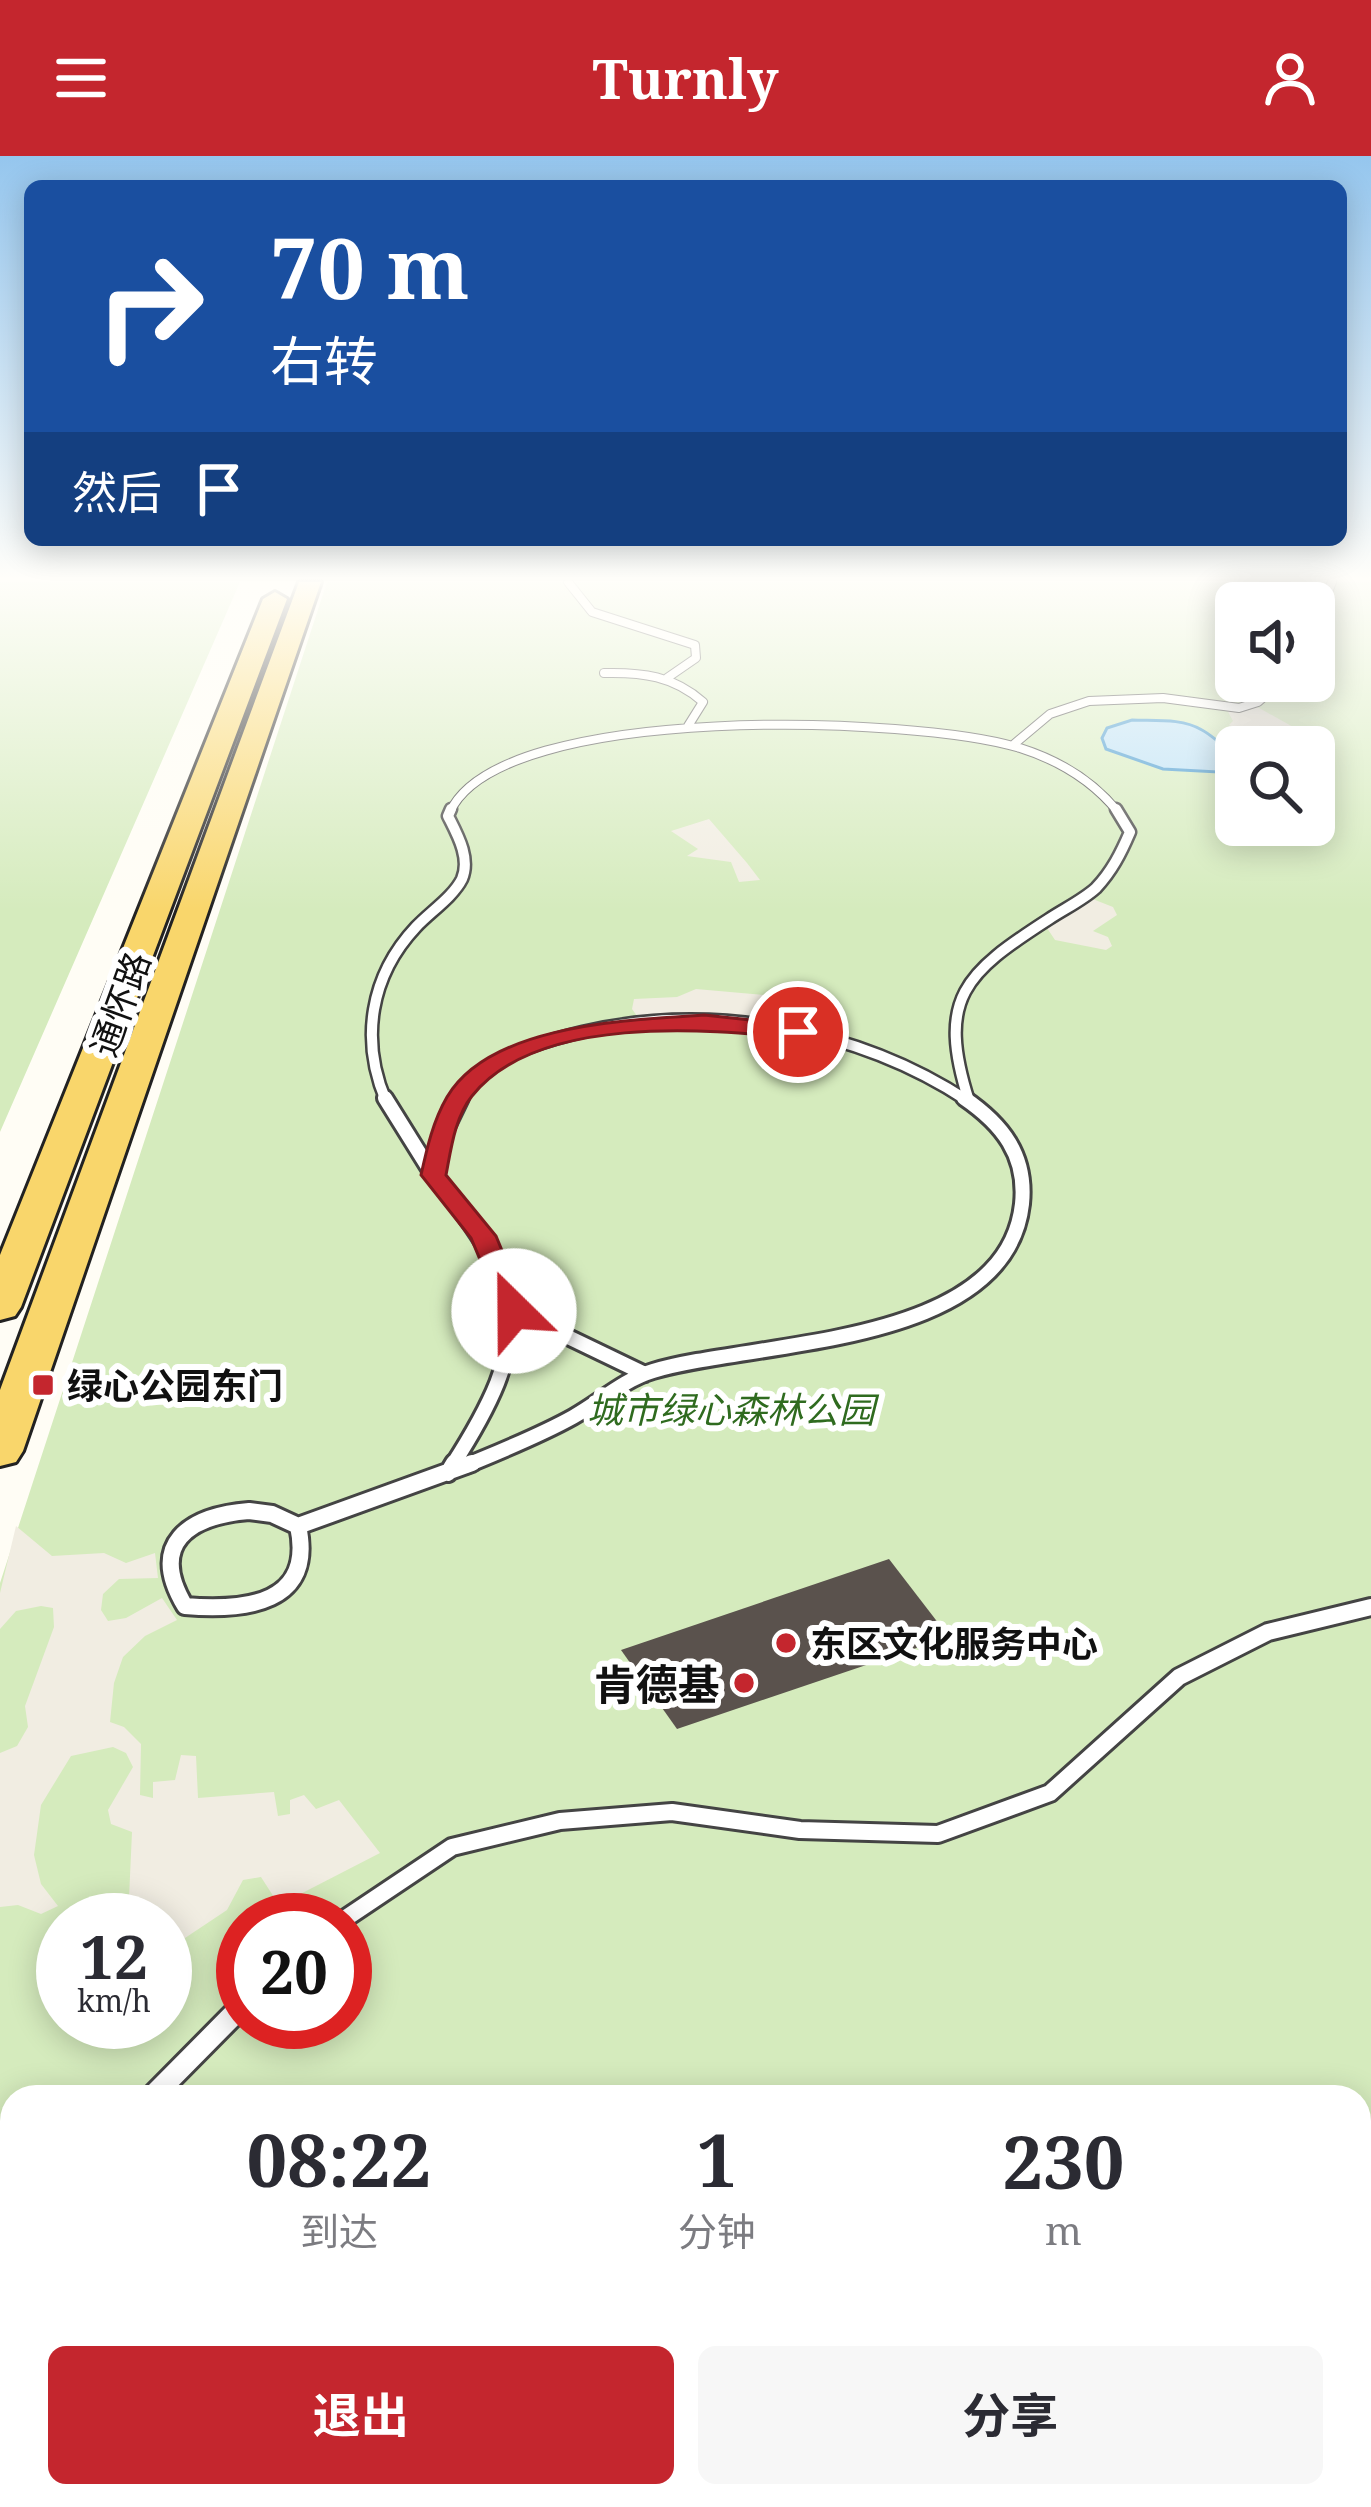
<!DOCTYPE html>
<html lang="zh">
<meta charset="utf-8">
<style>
body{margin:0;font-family:"Noto Serif","Noto Sans SC",serif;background:#f7f7f7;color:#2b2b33;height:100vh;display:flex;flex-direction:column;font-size:45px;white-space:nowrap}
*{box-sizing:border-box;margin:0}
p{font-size:39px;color:#7c7c81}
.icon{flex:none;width:66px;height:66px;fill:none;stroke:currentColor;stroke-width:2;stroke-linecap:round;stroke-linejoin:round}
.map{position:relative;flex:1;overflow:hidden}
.side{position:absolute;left:0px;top:1929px;width:1371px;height:423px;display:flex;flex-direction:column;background:#fff;border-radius:36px 36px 0 0;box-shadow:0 6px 30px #0003}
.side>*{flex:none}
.hud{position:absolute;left:24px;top:24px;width:1323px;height:366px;border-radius:18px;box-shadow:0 6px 30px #0003;background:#1a4fa0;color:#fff;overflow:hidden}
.controls{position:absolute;left:1215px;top:426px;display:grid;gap:24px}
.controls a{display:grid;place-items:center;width:120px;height:120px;border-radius:18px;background:#fff;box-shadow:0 6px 30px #0003;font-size:60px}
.speed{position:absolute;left:36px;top:1737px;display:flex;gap:24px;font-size:60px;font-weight:700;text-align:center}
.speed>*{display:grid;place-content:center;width:156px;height:156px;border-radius:50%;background:#fff;box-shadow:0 6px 30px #0003;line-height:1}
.speed small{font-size:30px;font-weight:400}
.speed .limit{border:18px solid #d22;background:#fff;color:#111}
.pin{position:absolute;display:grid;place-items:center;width:102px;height:102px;color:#fff;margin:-51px;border:6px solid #fff;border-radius:50%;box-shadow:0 3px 12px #0007}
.me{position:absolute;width:132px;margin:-66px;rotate:337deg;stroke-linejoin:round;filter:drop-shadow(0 0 9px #0008)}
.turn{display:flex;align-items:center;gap:42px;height:252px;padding:0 48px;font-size:54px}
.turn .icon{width:156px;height:156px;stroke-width:2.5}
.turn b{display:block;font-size:84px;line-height:102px}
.then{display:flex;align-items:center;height:114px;padding:0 48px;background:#0003;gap:24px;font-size:45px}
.eta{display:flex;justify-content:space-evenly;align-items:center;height:204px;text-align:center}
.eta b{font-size:72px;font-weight:700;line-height:84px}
.primary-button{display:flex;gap:24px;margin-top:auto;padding:24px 48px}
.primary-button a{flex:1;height:138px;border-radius:18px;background:#c4262e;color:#fff;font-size:48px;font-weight:700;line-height:138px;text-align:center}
.primary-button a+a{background:#f7f7f7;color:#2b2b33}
header{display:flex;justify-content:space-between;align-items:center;height:156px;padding:0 48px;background:#c4262e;color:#fff;font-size:54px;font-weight:700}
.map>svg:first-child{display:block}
.green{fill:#d5ebbd;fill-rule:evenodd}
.plaza{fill:#f1ede2}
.water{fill:#b9e0f7;stroke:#3f96cf;stroke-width:3}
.building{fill:#5a524d}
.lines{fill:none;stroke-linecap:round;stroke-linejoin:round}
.lane-far4-casing{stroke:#444;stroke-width:10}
.lane-far3-casing{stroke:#444;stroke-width:15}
.lane-far2-casing{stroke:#444;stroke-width:20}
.lane-far1-casing{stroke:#444;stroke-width:22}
.lane-casing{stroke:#444;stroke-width:27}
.primary-casing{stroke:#222;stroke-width:6}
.lane-far4{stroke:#fff;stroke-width:8}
.lane-far3{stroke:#fff;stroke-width:10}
.lane-far2{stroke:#fff;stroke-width:14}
.lane-far1{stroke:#fff;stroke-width:16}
.lane{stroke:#fff;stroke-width:21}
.primary{fill:#f9d66b;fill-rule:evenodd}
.route{fill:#c4262e;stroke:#7f191e;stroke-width:3}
.poi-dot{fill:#c4262e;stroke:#fff;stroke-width:4.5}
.labels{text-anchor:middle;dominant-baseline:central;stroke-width:12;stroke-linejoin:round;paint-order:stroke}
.street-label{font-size:36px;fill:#111;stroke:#fff}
.poi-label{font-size:36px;font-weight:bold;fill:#111;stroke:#fff;text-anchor:start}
.park-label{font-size:36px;font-style:italic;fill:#2f6b1f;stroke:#fff}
.near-poi-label{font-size:42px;font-weight:bold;fill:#111;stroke:#fff;text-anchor:end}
</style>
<header><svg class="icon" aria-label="menu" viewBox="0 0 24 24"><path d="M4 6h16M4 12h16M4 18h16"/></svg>Turnly<svg class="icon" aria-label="person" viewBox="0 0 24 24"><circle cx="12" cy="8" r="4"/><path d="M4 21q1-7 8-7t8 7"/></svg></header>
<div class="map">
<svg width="1371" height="2351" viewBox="0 0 1371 2351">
<rect width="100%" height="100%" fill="#fffdf5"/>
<!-- green -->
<path class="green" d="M0 426H240L0 976Z
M327 426H1371V2351H0V1427ZM1236 447H1314V525H1236ZM1236 591H1314V669H1236ZM63 1764H165V1866H63ZM243 1764H345V1866H243ZM12 1941H1359V2340H12Z"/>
<!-- plaza -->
<path class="plaza" d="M1252 548 1311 581 1304 591 1265 588 1229 569 1233 565 1226 552Z
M709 663 747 707 760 724 739 726 731 706 687 700 698 693 671 675Z
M1085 740 1113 751 1117 759 1093 775 1108 781 1112 790 1106 794 1055 784 1043 766Z
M696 833 786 841 838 860 798 876 756 869 642 867 632 853 634 843 677 841Z
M16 1370 52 1400 104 1397 126 1407 155 1397 158 1422 119 1423 103 1438 101 1454 108 1465 126 1462 162 1442 177 1464 145 1480 123 1501 114 1527 110 1566 124 1571 141 1588 140 1639 153 1642V1626L175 1624 181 1599 196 1600 198 1642 274 1636 278 1660 290 1658V1644L304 1639 316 1653 339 1644 380 1697 279 1749 261 1721 243 1724 227 1754 182 1784 165 1787V1764H128L132 1676 111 1668 108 1654 133 1611 126 1597 113 1591 71 1600 41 1649 34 1699 41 1728 58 1750 41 1758 18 1749 0 1751V1597L17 1590 28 1571 25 1550 54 1471 53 1452 41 1450 16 1455 0 1473V1437Z"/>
<!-- water -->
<path class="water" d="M1132 564C1155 565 1182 562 1202 574 1215 581 1221 591 1236 595V617L1163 613 1106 593 1102 582 1107 572Z"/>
<!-- building -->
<path class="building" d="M889 1403 949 1481 677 1573 621 1494Z"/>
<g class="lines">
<defs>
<path id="lane-far4" d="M568 426 592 456 695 489 696 502 667 522
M1314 450 1325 443 1332 426
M604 517C642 516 674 520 703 546L688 570
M1013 589 1050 558 1089 545 1163 542 1239 552 1258 546 1282 525
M450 656C500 545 918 560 1020 592 1058 604 1093 625 1118 656"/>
<path id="lane-far3" d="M386 945C360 884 370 820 416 771 430 756 453 741 462 723 471 702 457 678 448 660L451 653
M459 945C489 901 532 888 582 876 712 846 857 872 968 945
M969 945C936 842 965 817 1049 763 1064 753 1083 744 1096 732 1112 715 1121 697 1130 676L1116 653"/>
<path id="lane-far2" d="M385 942 433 1019
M514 1155 645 1218
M452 1310C534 1182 529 1136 433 1019L446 973 461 942
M465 1310C501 1295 539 1280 573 1261 600 1246 623 1224 653 1215 756 1184 1006 1192 1022 1048 1027 999 1002 968 964 942"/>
<path id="lane-far1" d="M448 1317 454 1307
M249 1355 272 1358 298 1370C315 1448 246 1455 185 1450 148 1388 188 1360 249 1355Z
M298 1370 472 1307
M343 1764 452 1691 560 1665 672 1656 800 1674 938 1678 1050 1637 1179 1521 1268 1476 1371 1451"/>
<path id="lane" d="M152 1941 243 1849
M0 2023 12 2019"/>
<path id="primary" d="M299 426H321L23 1295 16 1306 0 1310V1234Z
M275 436 287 443 21 1151 15 1160 0 1164V1099L263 443Z"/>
</defs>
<!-- lane-far4 casing -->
<use href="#lane-far4" class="lane-far4-casing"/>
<!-- lane-far3 casing -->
<use href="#lane-far3" class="lane-far3-casing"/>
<!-- lane-far2 casing -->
<use href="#lane-far2" class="lane-far2-casing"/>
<!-- lane-far1 casing -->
<use href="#lane-far1" class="lane-far1-casing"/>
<!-- lane casing -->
<use href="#lane" class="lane-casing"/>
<!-- primary casing -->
<use href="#primary" class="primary-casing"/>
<!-- lane-far4 -->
<use href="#lane-far4" class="lane-far4"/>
<!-- lane-far3 -->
<use href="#lane-far3" class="lane-far3"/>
<!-- lane-far2 -->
<use href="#lane-far2" class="lane-far2"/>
<!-- lane-far1 -->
<use href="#lane-far1" class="lane-far1"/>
<!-- lane -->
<use href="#lane" class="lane"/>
<!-- primary -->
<use href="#primary" class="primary"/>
</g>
<!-- sky -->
<linearGradient id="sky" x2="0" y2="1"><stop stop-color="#95c6ee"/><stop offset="0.56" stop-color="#fffefa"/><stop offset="1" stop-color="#fffefa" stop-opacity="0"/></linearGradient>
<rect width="1371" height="755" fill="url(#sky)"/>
<!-- route -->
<path class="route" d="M704 859 798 869 809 876 798 882C705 873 538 858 472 940 455 961 451 993 446 1019L496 1080 527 1155 523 1161H504L471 1082 421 1019C427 992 433 965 447 941 490 868 629 864 704 859Z"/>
<!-- markers -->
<g class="poi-dot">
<rect x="31" y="1217" width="24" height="24" rx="6"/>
<circle cx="786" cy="1487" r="12"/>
<circle cx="744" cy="1527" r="12"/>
</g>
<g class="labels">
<!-- street labels -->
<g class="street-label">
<text transform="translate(120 848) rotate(-70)">通怀路</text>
</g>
<!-- poi labels -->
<g class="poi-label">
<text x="67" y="1229">绿心公园东门</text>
<text x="810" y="1487">东区文化服务中心</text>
</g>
<!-- park labels -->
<g class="park-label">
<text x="731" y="1253">城市绿心森林公园</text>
</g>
<!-- near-poi labels -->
<g class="near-poi-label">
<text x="720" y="1527">肯德基</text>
</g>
</g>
</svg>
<div class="controls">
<a><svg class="icon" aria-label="sound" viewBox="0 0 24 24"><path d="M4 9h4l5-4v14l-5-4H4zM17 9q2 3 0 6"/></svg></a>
<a><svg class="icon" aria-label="search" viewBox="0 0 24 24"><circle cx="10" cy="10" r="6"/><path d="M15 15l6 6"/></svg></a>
</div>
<div class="speed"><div>12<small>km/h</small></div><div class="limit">20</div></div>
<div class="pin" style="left:798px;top:876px;background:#d93025"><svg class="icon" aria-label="arrive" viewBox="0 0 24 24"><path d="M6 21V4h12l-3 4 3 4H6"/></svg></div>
<svg class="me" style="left:514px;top:1155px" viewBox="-20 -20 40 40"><circle r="19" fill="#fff"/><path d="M0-13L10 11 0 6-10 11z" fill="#c4262e"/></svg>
<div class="hud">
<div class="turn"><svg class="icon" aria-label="right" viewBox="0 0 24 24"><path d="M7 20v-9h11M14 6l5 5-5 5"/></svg><div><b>70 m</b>右转</div></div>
<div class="then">然后<svg class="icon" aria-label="arrive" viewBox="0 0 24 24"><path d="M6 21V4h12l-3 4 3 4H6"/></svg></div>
</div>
<section class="side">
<div class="eta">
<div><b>08:22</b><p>到达</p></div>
<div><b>1</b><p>分钟</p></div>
<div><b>230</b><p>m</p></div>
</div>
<div class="primary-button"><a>退出</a><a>分享</a></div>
</section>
</div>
